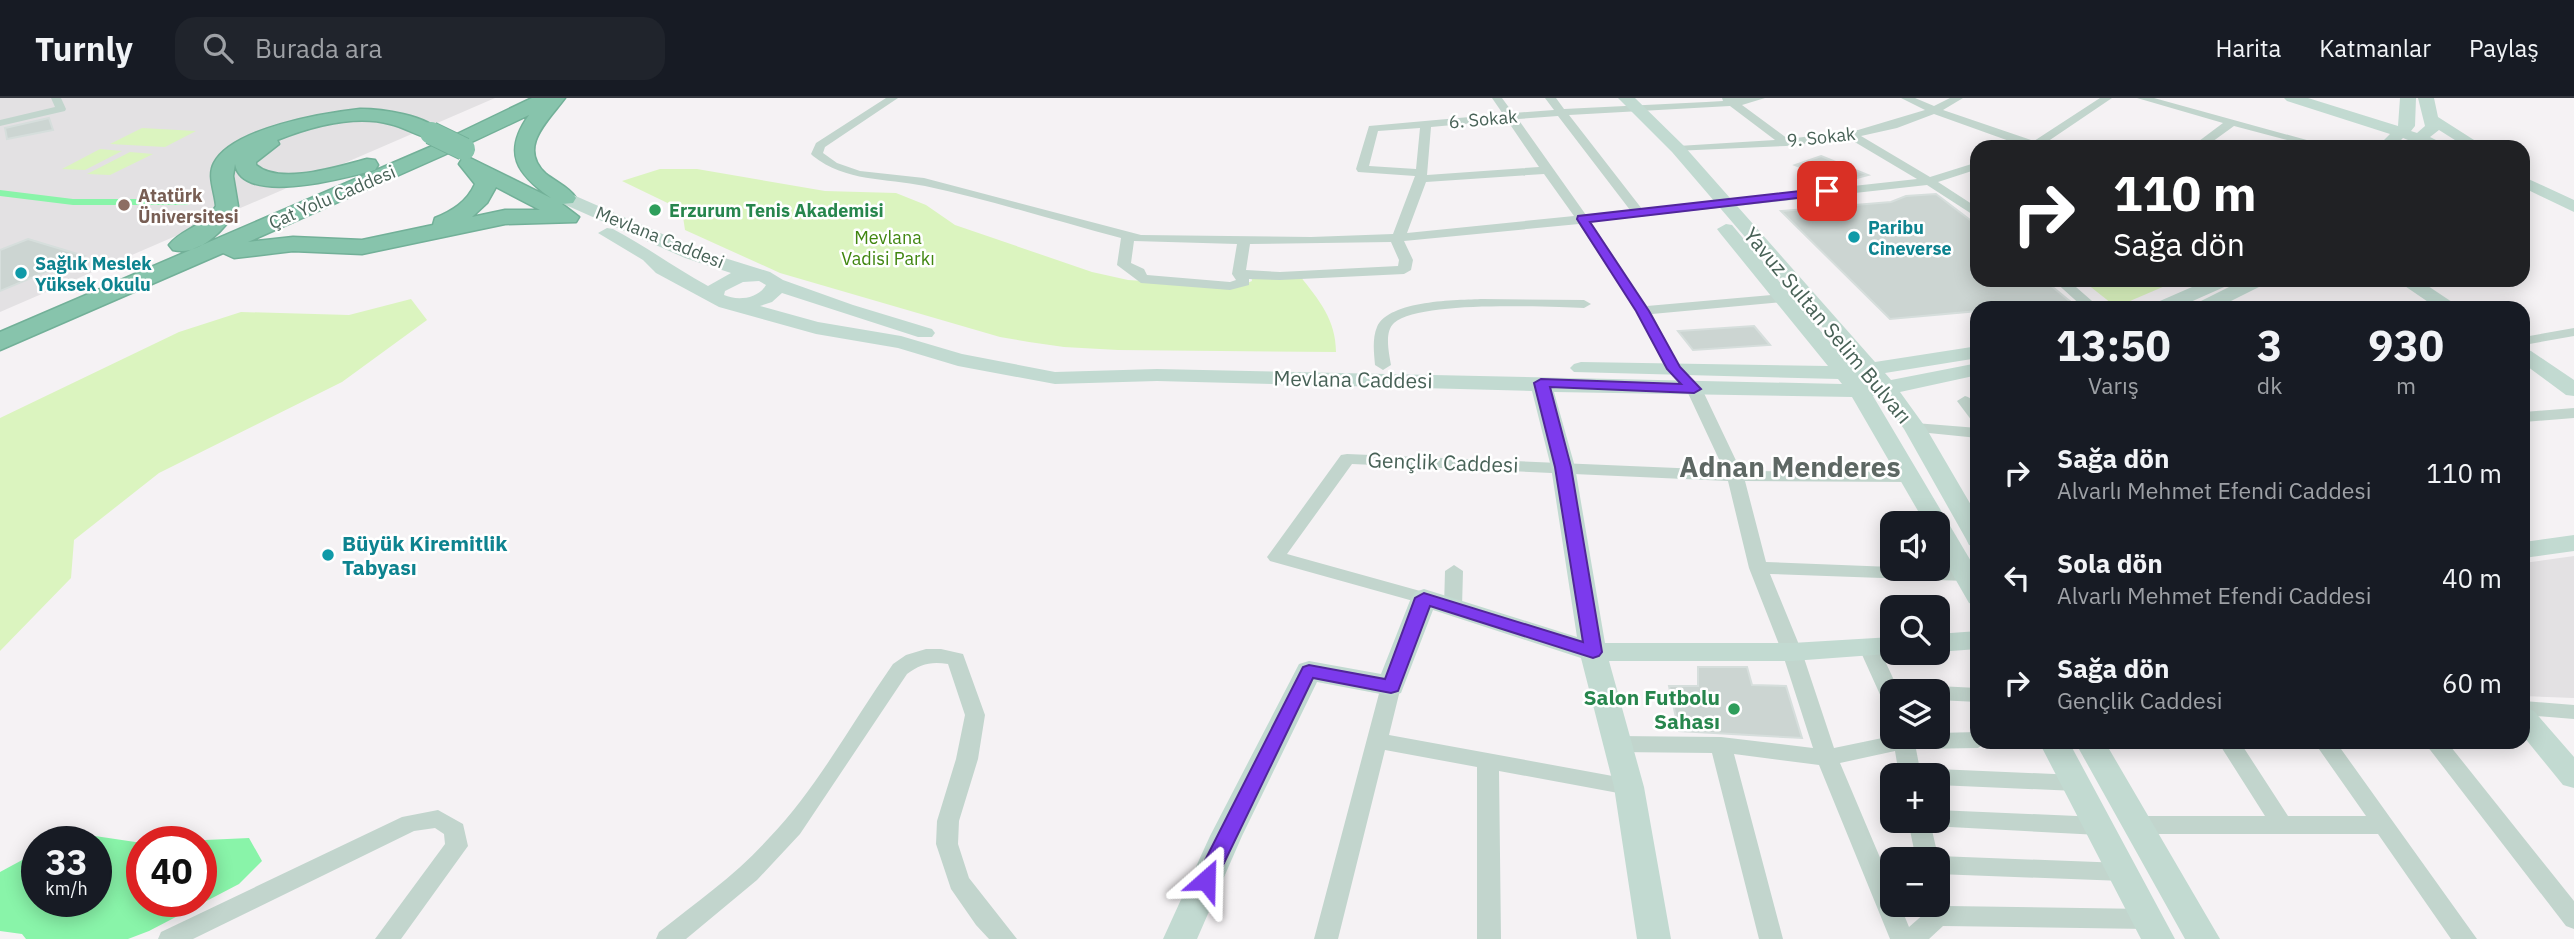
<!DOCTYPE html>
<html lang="tr">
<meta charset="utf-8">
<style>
body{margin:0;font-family:"IBM Plex Sans",sans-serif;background:#20242c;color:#f1f3f6;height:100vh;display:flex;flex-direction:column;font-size:26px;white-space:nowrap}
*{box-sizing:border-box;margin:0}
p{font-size:23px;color:#9ea1a6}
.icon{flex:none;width:38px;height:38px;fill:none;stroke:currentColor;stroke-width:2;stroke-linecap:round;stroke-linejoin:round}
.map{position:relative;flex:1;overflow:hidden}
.panel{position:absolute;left:1970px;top:203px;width:560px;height:448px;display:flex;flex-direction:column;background:#171b24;border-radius:21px;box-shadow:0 4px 18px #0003}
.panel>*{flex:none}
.banner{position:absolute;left:1970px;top:42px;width:560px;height:147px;border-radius:21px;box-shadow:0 4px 18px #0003;background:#202124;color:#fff;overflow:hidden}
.controls{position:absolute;left:1880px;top:413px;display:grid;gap:14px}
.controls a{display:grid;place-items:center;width:70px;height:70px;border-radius:14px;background:#171b24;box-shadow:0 4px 18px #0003;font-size:35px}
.speed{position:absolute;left:21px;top:728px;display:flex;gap:14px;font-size:35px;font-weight:700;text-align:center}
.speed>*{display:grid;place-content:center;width:91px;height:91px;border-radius:50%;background:#171b24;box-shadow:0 4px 18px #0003;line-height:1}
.speed small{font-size:18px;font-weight:400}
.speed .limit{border:10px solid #d22;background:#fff;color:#111}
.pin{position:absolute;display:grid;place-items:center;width:60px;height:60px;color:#fff;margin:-30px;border-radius:14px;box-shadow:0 4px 10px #0006}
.me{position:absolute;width:77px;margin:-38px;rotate:25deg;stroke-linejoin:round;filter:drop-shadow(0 0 5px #0008)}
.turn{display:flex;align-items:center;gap:24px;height:147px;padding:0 28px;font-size:32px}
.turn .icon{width:91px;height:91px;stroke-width:2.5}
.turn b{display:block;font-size:49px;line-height:60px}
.eta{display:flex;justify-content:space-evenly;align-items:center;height:119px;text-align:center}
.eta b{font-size:42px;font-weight:700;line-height:49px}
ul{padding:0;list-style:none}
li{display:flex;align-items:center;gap:21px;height:105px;padding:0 28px}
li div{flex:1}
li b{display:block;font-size:26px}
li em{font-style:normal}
header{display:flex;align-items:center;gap:42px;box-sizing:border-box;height:98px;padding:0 35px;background:#171b24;border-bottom:2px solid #363941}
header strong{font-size:33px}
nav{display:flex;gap:38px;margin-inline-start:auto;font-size:24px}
.search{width:490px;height:63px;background:#20242c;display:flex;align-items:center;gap:18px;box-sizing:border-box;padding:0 24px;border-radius:21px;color:#9ea1a6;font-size:26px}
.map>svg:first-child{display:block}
.education{fill:#e3e1e3}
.green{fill:#dbf4bf}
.water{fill:#89f4a9}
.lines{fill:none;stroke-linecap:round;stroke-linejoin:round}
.canal{fill:#89f4a9;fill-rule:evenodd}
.building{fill:#ccd5d2;stroke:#d6dedc;stroke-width:2}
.highway-casing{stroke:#72b098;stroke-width:3}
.street{fill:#c2d5cd;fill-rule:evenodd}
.secondary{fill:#c2dad1;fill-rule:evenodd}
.highway{fill:#87c4ac;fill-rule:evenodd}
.highway-bridge-casing{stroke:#72b098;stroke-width:24;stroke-linecap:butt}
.highway-bridge{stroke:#87c4ac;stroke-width:22}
.route{fill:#7c3aed;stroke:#51269a;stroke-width:2}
.education-dot{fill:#8d6e63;stroke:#fff;stroke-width:2.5}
.leisure-dot{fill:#2e9e5b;stroke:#fff;stroke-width:2.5}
.culture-dot{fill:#0f9aa8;stroke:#fff;stroke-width:2.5}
.labels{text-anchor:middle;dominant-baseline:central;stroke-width:5;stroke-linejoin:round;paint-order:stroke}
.far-street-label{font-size:18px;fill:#486257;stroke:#fff}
.far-education-label{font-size:18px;font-weight:bold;fill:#785e54;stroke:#fff;text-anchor:start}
.far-leisure-label{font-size:18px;font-weight:bold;fill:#27864d;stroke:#fff;text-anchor:start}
.far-culture-label{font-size:18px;font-weight:bold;fill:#0d838f;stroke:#fff;text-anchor:start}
.far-park-label{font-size:18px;fill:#408610;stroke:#fff}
.street-label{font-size:21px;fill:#486257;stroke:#fff}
.culture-label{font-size:21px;font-weight:bold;fill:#0d838f;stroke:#fff;text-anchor:start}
.leisure-label{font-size:21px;font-weight:bold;fill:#27864d;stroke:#fff;text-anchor:end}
.district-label{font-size:28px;font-weight:bold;fill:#5e6864;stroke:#fff}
</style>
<header>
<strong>Turnly</strong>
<div class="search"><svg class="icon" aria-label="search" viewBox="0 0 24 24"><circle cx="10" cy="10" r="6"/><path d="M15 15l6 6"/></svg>Burada ara</div>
<nav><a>Harita</a><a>Katmanlar</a><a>Paylaş</a></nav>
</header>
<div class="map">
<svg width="2574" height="841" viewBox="0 0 2574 841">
<rect width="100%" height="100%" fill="#f5f2f4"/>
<!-- education -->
<path class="education" d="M0 0H495L0 214Z
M2574 458V600L2524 598V465Z"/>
<!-- green -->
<path class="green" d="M142 30 196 33 165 49 110 46Z
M100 51 122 53 85 72 62 71Z
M130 54 153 56 110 77 87 76Z
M660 71H697L825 93 896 95 926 107 955 127 1092 174 1128 182 1238 189 1252 183 1251 177 1300 178C1319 202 1336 222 1336 254L1118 252 1064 249 1029 244 1000 239 780 175 685 132 682 112 622 83Z
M2082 182H2179L2116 209Z
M411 201 427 222 342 284 159 375 74 442 71 480 0 553V320L179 234 241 214 349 217Z"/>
<!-- water -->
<path class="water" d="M95 738 142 745V803H201V744H162L249 740 262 763 239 786 149 833 128 841H26L22 836 0 833V774L37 754V803H96V744H63Z"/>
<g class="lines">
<!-- canal -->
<path class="canal" d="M0 92 73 101H187L193 104 187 107H73L0 98Z"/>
</g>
<!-- building -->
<path class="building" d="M49 20 53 32 7 41 5 30Z
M1821 58 1868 77 1838 85 1795 67Z
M1936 96 1978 128V182H2044L2072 205 1978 210V213L1890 221 1781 113 1891 104 1906 98Z
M28 141 84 158 0 193V152Z
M1754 228 1770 247 1693 252 1678 233Z
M1698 569H1747L1752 587 1786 588 1802 640 1679 633 1669 588H1698Z"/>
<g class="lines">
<defs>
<path id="highway" d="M532 0H565C550 21 516 49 546 76 556 84 569 89 576 100L573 105 562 106 579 119 576 124 505 126 362 156 293 153 234 160 223 155 0 252V234L430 49ZM529 17C502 55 517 76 551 100L470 60 462 61 459 66 475 86C467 104 452 113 435 120L433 127 362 142 293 139 248 144 444 57ZM496 89 540 112H505L472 119 487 105Z
M360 11C381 11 428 17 441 35L438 39 431 41C417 38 404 29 390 26 354 16 310 29 277 42L279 46 256 64V67C280 88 339 68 367 61L375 62 378 67 375 72C348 79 242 109 235 66L233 78 238 108C227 130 200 159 173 152L169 147C181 131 204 129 216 108 215 94 207 78 214 65 232 30 324 15 360 11Z"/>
</defs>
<!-- highway casing -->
<use href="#highway" class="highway-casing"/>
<!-- street -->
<path class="street" d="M51 0H61L66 11 65 13 0 28V22L55 9Z
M886 0H898L825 49 823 55 837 65 860 73 924 80 1141 137 1311 139 1393 136 1415 78 1358 74 1356 71 1369 28 1503 16 1492 0H1502L1513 15 1554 12 1545 0H1556L1564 11 1706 4 1723 3 1722 0H1765L1742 7 1788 41 1858 32 1925 12 1901 0H1915L1934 8 1950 0H1963L1943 12 2034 43 2100 0H2112L2044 46 2047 49H2026L1934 16 1897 30 1861 38 1930 79 1978 64V71L1938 84 1978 110V120L1927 87 1591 124 1647 208 1783 196 1790 200 1783 204 1652 216 1680 269 1702 291 1741 373 1911 374 1919 379 1911 384 1745 383 1766 464 1892 469V471H1965L1974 477 1965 483 1770 476 1802 554 1834 650 1892 638 1937 639V635L1978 634V644H1987L1978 650 1916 651 1921 677H1899L1895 653 1840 665 1892 788V807H1900L1909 829 1925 815V807H1937V799L1944 801 1948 808 2147 811 2155 814 2159 821 2155 828 2147 831 1943 828 1929 841H1890L1819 667 1734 656 1783 841H1759L1712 655 1617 654 1610 652 1606 646 1610 640 1617 638 1721 639 1813 650 1782 554 1749 470 1728 383 1352 366 1287 456 1431 496 1433 500 1431 504 1424 506 1270 463 1267 459 1270 455 1341 357 1347 356 1724 372 1687 293 1666 271 1636 213 1579 126 1404 143 1413 162 1411 172 1404 176 1280 182 1249 181V187L1230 192 1141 185 1117 167 1121 140C1056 123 991 102 925 88 885 80 846 84 813 58L811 56 816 45ZM1730 8 1775 42 1678 48 1674 49V53L1786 48 1848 40 1917 81 1642 111 1569 17ZM1558 18 1630 112 1586 117 1518 21ZM1507 22 1539 69 1427 77 1431 29ZM1420 30 1416 71 1369 68 1378 33ZM1544 76 1574 118 1407 135 1426 84ZM1134 143 1237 146 1232 176 1236 182 1230 184 1147 177 1144 171 1131 165ZM1391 144 1399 162 1398 168 1280 174 1246 172 1250 146Z
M2137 0H2154L2332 49H2313L2234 28 2205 49H2191L2223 25Z
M2053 182H2068L2100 210H2084Z
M1483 201 1584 202 1591 206 1584 210C1547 209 1421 202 1394 225 1384 234 1389 255 1391 267L1383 272 1375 267C1374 255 1372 241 1377 229 1389 202 1457 202 1483 201Z
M2574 230V238L2524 247V239Z
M1965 298C1978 302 1978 313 1978 325L1972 323 1957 303Z
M2574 310V320L2524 324V314Z
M1915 325 1978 330V340L1909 333 1907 330 1909 327Z
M1454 467 1463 473 1462 509 1460 513H1446L1444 509 1445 473Z
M1869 543 1876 545 1879 550 1899 593H1892V608L1885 606 1882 601 1859 550 1862 545Z
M926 551H941L963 556 985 617 978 661 959 723 958 746 969 780 1017 841H989L976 827 951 791 936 746 937 723 956 661 965 617 948 566C931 563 920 566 907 576L800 736 757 782 686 841H656L659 834C697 804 737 776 769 740 818 689 852 624 893 566L906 557Z
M1391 581 1398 583 1401 588 1389 637 1629 681 1637 683 1640 689 1637 695 1629 697 1499 673 1501 841H1477V669L1385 652 1338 841H1314L1381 588 1384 583Z
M1937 588 1978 590V604L1937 602V593H1928Z
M2524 603 2574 607V621L2524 617Z
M2218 644H2240L2288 718H2366L2314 644H2336L2477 841H2451L2378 736H2138L2130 733 2127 727 2130 721 2138 718H2265Z
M2424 644H2447L2574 803V831L2566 828Z
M1937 671 2076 677 2084 679 2087 685 2084 691 2076 693 1937 687V677H1927L1929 673Z
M438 712 463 726 468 748 401 841H375L445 746 444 736 435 730 414 733 193 841H158L161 834 402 719Z
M1937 712 2099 719 2107 722 2110 728 2107 734 2099 737 1931 728 1938 758 2123 765 2131 767 2135 774 2131 781 2123 783 1937 776V761H1916L1908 723H1937Z"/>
<!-- secondary -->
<path class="secondary" d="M1618 0H1635L1684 48 1875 264 1978 248V260L1885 275 1891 282 1978 265V277L1900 294 1926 330 1978 419V449L1969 447 1966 441 1904 331 1880 297 1873 298 1978 475V508L1969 505 1937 449V425H1925L1852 299 1554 294 1575 369 1605 545H1792L1892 539V555H1901L1792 563H1609L1644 689 1671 841H1637L1614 689 1581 560 1433 512 1401 595 1391 598 1317 584 1242 738 1197 841H1163L1210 738 1299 566 1309 563 1381 576 1411 500 1415 494 1424 491 1577 539 1551 369 1532 293 1157 283 1055 286 958 268 898 250 816 236 719 209 656 175 643 162 598 135 607 130 613 131C647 149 675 170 708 188L731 175 685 160 559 104 556 100 559 96H571L699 152 770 174 783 182 853 207 932 231 935 235 932 239H918L782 195 772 204 760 208 818 224 901 238 962 256 1055 274 1157 271 1842 286 1838 281 1574 274 1570 270 1574 266 1581 264 1828 268 1720 135 1717 131 1726 126 1732 127 1850 268 1855 267 1672 54ZM759 183 766 187C758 201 737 203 724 197L725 193 743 184ZM1864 278 1870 285 1865 286 1859 279Z
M2284 0H2308L2398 28 2400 0H2416L2415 28 2411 33 2417 35 2425 28 2418 0H2434L2438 19 2485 49H2466L2439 32 2430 39 2450 49H2405L2408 42 2403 40 2394 49H2377L2390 36 2287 3Z
M2524 79 2574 102V114L2524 90Z
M2208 182H2234L2231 186 2177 210H2150L2153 206Z
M2243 182H2268L2265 186 2217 210H2200L2198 207 2201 203Z
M2396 182H2419L2461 210H2437Z
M2524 251 2531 253 2574 282V298L2566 297 2524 266Z
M2574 437V453L2524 460V444Z
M1978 533V551L1937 554V536Z
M2524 609 2534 613 2574 659V690L2563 687 2524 639Z
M2039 644H2069L2175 841H2141Z
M2075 644H2105L2220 841H2185Z"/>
<!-- highway -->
<use href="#highway" class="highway"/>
<defs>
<path id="highway-bridge" d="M431 35 464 51"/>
</defs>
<!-- highway-bridge casing -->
<use href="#highway-bridge" class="highway-bridge-casing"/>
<!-- highway-bridge -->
<use href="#highway-bridge" class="highway-bridge"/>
</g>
<!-- route -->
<path class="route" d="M1827 90 1831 91V96L1590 124 1649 213 1680 269 1701 291 1694 295 1550 289 1571 369 1602 554 1599 558 1593 560 1430 508 1398 593 1391 595 1313 580 1213 788 1206 791 1198 788 1195 782 1303 569 1309 567 1385 581 1415 500 1424 495 1583 544 1555 369 1534 285 1541 281 1681 286 1667 271 1636 213 1577 121 1578 118Z"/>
<!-- markers -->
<circle class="education-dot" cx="124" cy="107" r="7"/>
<g class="leisure-dot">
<circle cx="655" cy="112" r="7"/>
<circle cx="1734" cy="611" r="7"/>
</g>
<g class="culture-dot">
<circle cx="1854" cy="139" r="7"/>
<circle cx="21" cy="175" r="7"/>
<circle cx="328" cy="457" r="7"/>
</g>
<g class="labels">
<!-- far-street labels -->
<g class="far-street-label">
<text transform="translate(1483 21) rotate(-5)">6. Sokak</text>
<text transform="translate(1821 39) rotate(-6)">9. Sokak</text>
<text transform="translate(332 99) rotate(-23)">Çat Yolu Caddesi</text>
<text transform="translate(660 139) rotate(22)">Mevlana Caddesi</text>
</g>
<!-- far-education labels -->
<g class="far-education-label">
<text x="138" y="97">Atatürk<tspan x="138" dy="21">Üniversitesi</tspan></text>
</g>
<!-- far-leisure labels -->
<g class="far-leisure-label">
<text x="669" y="112">Erzurum Tenis Akademisi</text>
</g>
<!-- far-culture labels -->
<g class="far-culture-label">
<text x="1868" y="129">Paribu<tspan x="1868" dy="21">Cineverse</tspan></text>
<text x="35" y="165">Sağlık Meslek<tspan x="35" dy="21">Yüksek Okulu</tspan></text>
</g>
<!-- far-park labels -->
<g class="far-park-label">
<text x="888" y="139">Mevlana<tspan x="888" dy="21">Vadisi Parkı</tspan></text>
</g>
<!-- street labels -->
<g class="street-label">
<text transform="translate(1828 227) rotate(50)">Yavuz Sultan Selim Bulvarı</text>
<text transform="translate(1353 281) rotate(1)">Mevlana Caddesi</text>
<text transform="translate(1443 364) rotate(2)">Gençlik Caddesi</text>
</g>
<!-- culture labels -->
<g class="culture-label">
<text x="342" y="445">Büyük Kiremitlik<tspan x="342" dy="24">Tabyası</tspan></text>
</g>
<!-- leisure labels -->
<g class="leisure-label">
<text x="1720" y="599">Salon Futbolu<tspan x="1720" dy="24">Sahası</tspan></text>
</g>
<!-- district labels -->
<g class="district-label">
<text x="1790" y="368">Adnan Menderes</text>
</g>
</g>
</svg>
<div class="controls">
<a><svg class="icon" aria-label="sound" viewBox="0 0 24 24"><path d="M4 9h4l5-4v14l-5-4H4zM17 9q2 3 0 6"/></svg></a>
<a><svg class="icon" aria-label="search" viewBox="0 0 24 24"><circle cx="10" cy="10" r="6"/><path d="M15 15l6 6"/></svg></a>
<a><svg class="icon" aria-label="layers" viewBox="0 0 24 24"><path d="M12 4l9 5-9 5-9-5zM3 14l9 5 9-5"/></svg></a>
<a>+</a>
<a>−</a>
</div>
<div class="speed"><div>33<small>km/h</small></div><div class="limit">40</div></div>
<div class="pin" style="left:1827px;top:93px;background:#d93025"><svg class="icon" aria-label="arrive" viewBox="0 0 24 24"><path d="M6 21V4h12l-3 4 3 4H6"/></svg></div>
<svg class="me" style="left:1206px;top:782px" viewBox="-20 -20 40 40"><path d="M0-17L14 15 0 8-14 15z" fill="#7c3aed" stroke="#fff" stroke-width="4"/></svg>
<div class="banner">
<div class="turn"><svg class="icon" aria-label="right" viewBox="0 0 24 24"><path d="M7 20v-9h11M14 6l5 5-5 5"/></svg><div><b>110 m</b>Sağa dön</div></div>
</div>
<section class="panel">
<div class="eta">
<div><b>13:50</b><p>Varış</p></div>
<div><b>3</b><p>dk</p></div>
<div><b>930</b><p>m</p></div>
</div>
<ul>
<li><svg class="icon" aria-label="right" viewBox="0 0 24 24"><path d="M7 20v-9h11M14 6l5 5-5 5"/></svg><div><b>Sağa dön</b><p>Alvarlı Mehmet Efendi Caddesi</p></div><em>110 m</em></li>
<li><svg class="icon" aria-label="left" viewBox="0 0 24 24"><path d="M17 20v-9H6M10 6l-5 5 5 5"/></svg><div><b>Sola dön</b><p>Alvarlı Mehmet Efendi Caddesi</p></div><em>40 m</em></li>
<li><svg class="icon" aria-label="right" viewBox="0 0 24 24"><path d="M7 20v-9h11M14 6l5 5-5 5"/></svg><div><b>Sağa dön</b><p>Gençlik Caddesi</p></div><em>60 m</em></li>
</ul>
</section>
</div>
